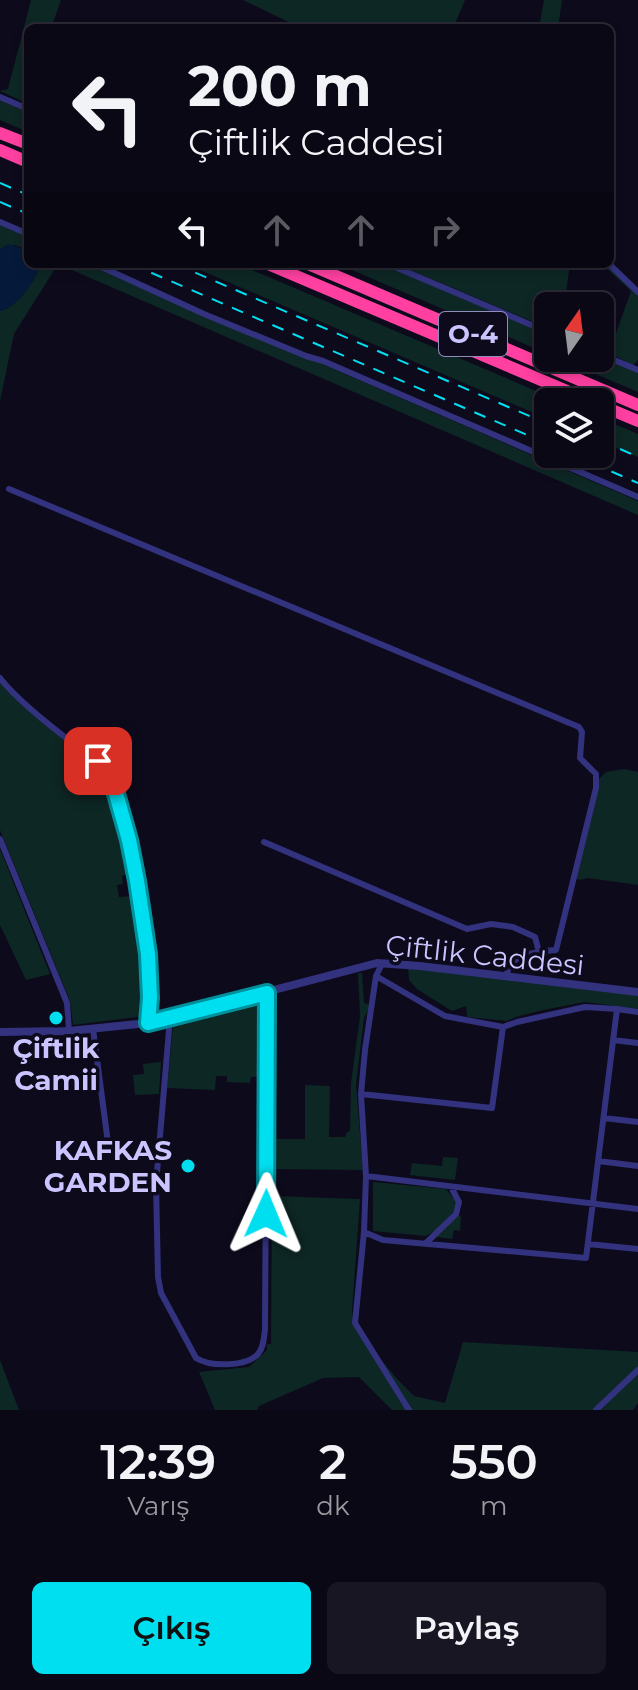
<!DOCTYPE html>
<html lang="tr">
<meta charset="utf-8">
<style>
body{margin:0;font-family:Montserrat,sans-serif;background:#181622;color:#f1f3f6;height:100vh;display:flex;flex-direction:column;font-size:30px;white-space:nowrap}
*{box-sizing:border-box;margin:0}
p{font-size:26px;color:#999aa0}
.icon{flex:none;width:44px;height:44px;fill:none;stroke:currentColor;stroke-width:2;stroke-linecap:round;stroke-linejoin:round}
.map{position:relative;height:1410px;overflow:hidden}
.sheet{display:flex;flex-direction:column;background:#0a0815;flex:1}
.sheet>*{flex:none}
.top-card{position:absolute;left:24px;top:24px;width:590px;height:244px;border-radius:12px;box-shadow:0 4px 12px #0003,0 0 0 2px #2a2934;background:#0a0815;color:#f1f3f6;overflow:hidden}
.needle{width:52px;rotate:14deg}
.buttons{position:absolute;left:534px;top:292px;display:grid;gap:16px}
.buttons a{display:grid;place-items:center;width:80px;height:80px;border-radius:12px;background:#0a0815;box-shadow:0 4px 12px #0003,0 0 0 2px #2a2934;font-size:40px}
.pin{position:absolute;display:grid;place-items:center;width:68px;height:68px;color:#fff;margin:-34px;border-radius:16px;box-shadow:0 4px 12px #0006}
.me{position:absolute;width:88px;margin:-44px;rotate:1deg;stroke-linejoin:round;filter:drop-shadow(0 0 6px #0008)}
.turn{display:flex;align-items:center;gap:28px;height:168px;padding:0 32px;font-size:36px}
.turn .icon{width:104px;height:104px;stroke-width:2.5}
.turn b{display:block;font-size:56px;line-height:68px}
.lanes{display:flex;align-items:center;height:76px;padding:0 32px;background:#0003;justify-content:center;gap:40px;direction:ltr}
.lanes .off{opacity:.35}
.eta{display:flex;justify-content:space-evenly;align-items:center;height:136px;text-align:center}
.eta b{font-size:48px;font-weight:600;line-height:56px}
.cta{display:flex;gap:16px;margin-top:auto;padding:16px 32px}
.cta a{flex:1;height:92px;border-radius:12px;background:#00dff0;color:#111;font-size:32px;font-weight:600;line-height:92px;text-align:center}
.cta a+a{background:#181622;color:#f1f3f6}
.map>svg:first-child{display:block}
.green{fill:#0d2725}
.water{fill:#051a3a}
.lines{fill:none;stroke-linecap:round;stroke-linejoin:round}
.minor{stroke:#32327f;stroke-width:6}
.tertiary{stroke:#32327f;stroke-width:8}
.motorway{stroke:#ff40a1;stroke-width:12}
.rail{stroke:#00dff0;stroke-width:2;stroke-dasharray:12 10;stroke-linecap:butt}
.route-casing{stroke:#00919c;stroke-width:20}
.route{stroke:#00dff0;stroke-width:14}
.poi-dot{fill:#00dff0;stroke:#0d0a1c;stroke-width:3}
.labels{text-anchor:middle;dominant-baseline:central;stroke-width:7;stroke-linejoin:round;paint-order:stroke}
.shield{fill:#0d0a1c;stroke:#918dbb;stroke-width:2}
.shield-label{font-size:26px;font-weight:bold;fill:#cac5ff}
.street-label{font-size:28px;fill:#cac5ff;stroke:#0d0a1c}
.poi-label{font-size:28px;font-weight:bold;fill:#cac5ff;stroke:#0d0a1c}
</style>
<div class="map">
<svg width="638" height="1410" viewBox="0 0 638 1410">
<rect width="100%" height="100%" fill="#0d0a1c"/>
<!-- green -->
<path class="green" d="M31 0H61L51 28H28V104L0 91 8 89Z
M243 0H465L453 28H301Z
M544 0H562L558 28H539Z
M0 100 28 112V132L0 120Z
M0 225 28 237V251C17 245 11 242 0 249Z
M40 264H91L638 501V515L58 264 14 334 0 401V311C16 308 37 280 40 264Z
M186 264H238L562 402H548V419Z
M338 264H384L548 334V354Z
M396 264H570L564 306H548V328Z
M602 264H608L638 294V360L633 365 609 353 631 291Z
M600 356 638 372V392L558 358H600Z
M600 418 638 434V457L600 441Z
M0 682 97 763 102 769 110 781 132 873 122 876 123 884 117 885 119 897 134 896 145 952V1016L73 1025 70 1001 0 830Z
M624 769 638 772V885L588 878 579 880 572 877 595 783 606 772Z
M0 849 50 974 26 980 0 925Z
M408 967 638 993V1009L585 1002 543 1010 516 1017 507 1021 467 1017 466 1006 452 1011 417 989 409 980Z
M358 973H362L364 1003 371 1005 364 1018 356 1085 363 1170 270 1169 271 1139H305V1085L330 1086 329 1137H345L347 1132 350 1131 351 1083 360 1016Z
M247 1005H254L261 1008 260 1077H251L250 1083 227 1082V1076H216L215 1090 167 1088 173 1026Z
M161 1062 159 1094 135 1095 133 1075 144 1074 143 1064Z
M443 1157 458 1158 455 1180 410 1175 412 1163 442 1166Z
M373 1182 446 1189 456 1201V1209L438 1229 426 1236 373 1231Z
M272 1196 360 1199 352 1312 355 1328 397 1379 414 1396 445 1403 463 1342 638 1352V1403L633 1410H392L359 1377 323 1378 259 1406 257 1410H215L199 1372 249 1367 267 1350V1344H271Z
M459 1215 461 1217 460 1231 454 1230 452 1239 436 1237Z
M0 1360 19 1410H0Z"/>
<!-- water -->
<path class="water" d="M9 244 28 251V264H40C37 280 16 308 0 311V249Z"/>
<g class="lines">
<!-- minor -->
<path class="minor" d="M0 97 28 109
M0 222 28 234
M95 264 204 314 306 356 323 361 638 497
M388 264 548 332
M609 264 638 292
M600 354 638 370
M9 489 579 727 582 732 580 758 596 774V788L556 950C535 952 510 953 506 977
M0 678C18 701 54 729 78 747 86 753 96 758 103 766 116 780 120 804 124 822 141 888 153 955 148 1023
M0 839 67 1003 69 1031
M264 842 467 929 491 924 513 927 535 937 539 952
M376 976 445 1016 503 1027 517 1022 585 1007 617 1009 586 1258 383 1240 364 1232 366 1176 361 1094 365 1050 376 976 382 964
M617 1009 638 1012
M170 1018 156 1184 158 1277 161 1293 196 1358C210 1367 246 1367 258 1354 264 1347 264 1337 265 1329L267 993
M93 1029 108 1143
M613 1040 638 1043
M361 1094 492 1108 503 1027
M604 1118 638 1122
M598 1161 638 1166
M366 1176 638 1209
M364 1232 355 1323 409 1410
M426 1243 456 1214 459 1202 451 1187
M588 1244 638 1249
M596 1410 638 1370"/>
<!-- tertiary -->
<path class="tertiary" d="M0 1032 69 1031 148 1023 377 963 420 966 638 992"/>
<!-- motorway -->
<path class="motorway" d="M0 133 28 144
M0 150 28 162
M268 264 593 402
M308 264 638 405
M600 405 638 421"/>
<!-- rail -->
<path class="rail" d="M0 183 28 195
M0 202 28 214
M131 264 548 444
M175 264 548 424
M600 440 638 457
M571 454 638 483"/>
</g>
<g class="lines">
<defs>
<path id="route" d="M98 761 109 773 113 783 129 840 137 881 148 954 150 998 148 1023 267 993 266 1214"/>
</defs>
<!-- route casing -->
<use href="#route" class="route-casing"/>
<!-- route -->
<use href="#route" class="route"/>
</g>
<!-- markers -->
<g class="poi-dot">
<circle cx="56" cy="1018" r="8"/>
<circle cx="188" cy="1166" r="8"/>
</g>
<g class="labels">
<!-- shield labels -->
<rect class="shield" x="439" y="312" width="68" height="44" rx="6"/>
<g class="shield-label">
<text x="473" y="334">O-4</text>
</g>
<!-- street labels -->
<g class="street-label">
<text transform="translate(485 955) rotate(6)">Çiftlik Caddesi</text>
</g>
<!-- poi labels -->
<g class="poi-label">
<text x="56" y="1048">Çiftlik<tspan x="56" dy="32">Camii</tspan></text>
<text x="172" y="1150" text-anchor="end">KAFKAS<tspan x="172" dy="32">GARDEN</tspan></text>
</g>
</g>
</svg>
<div class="buttons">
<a><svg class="needle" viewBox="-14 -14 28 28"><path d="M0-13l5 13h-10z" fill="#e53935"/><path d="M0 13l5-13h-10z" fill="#999aa0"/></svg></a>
<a><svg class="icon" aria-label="layers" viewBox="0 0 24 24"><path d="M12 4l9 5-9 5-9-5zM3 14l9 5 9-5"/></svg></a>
</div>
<div class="pin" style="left:98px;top:761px;background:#d93025"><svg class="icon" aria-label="arrive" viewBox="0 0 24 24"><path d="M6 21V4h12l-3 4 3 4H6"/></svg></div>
<svg class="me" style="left:266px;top:1214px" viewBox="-20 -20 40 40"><path d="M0-17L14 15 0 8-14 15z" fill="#00dff0" stroke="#fff" stroke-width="4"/></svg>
<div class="top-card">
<div class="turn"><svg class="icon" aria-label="left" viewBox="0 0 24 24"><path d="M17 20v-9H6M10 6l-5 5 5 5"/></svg><div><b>200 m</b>Çiftlik Caddesi</div></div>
<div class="lanes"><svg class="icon" aria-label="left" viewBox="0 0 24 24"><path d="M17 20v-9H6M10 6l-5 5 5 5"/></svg><svg class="icon off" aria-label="ahead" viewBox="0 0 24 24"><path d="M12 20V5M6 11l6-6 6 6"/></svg><svg class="icon off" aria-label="ahead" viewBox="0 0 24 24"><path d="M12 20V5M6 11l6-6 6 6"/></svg><svg class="icon off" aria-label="right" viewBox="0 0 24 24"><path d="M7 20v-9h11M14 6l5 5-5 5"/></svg></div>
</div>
</div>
<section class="sheet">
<div class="eta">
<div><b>12:39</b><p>Varış</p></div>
<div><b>2</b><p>dk</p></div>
<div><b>550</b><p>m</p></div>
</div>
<div class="cta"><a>Çıkış</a><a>Paylaş</a></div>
</section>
